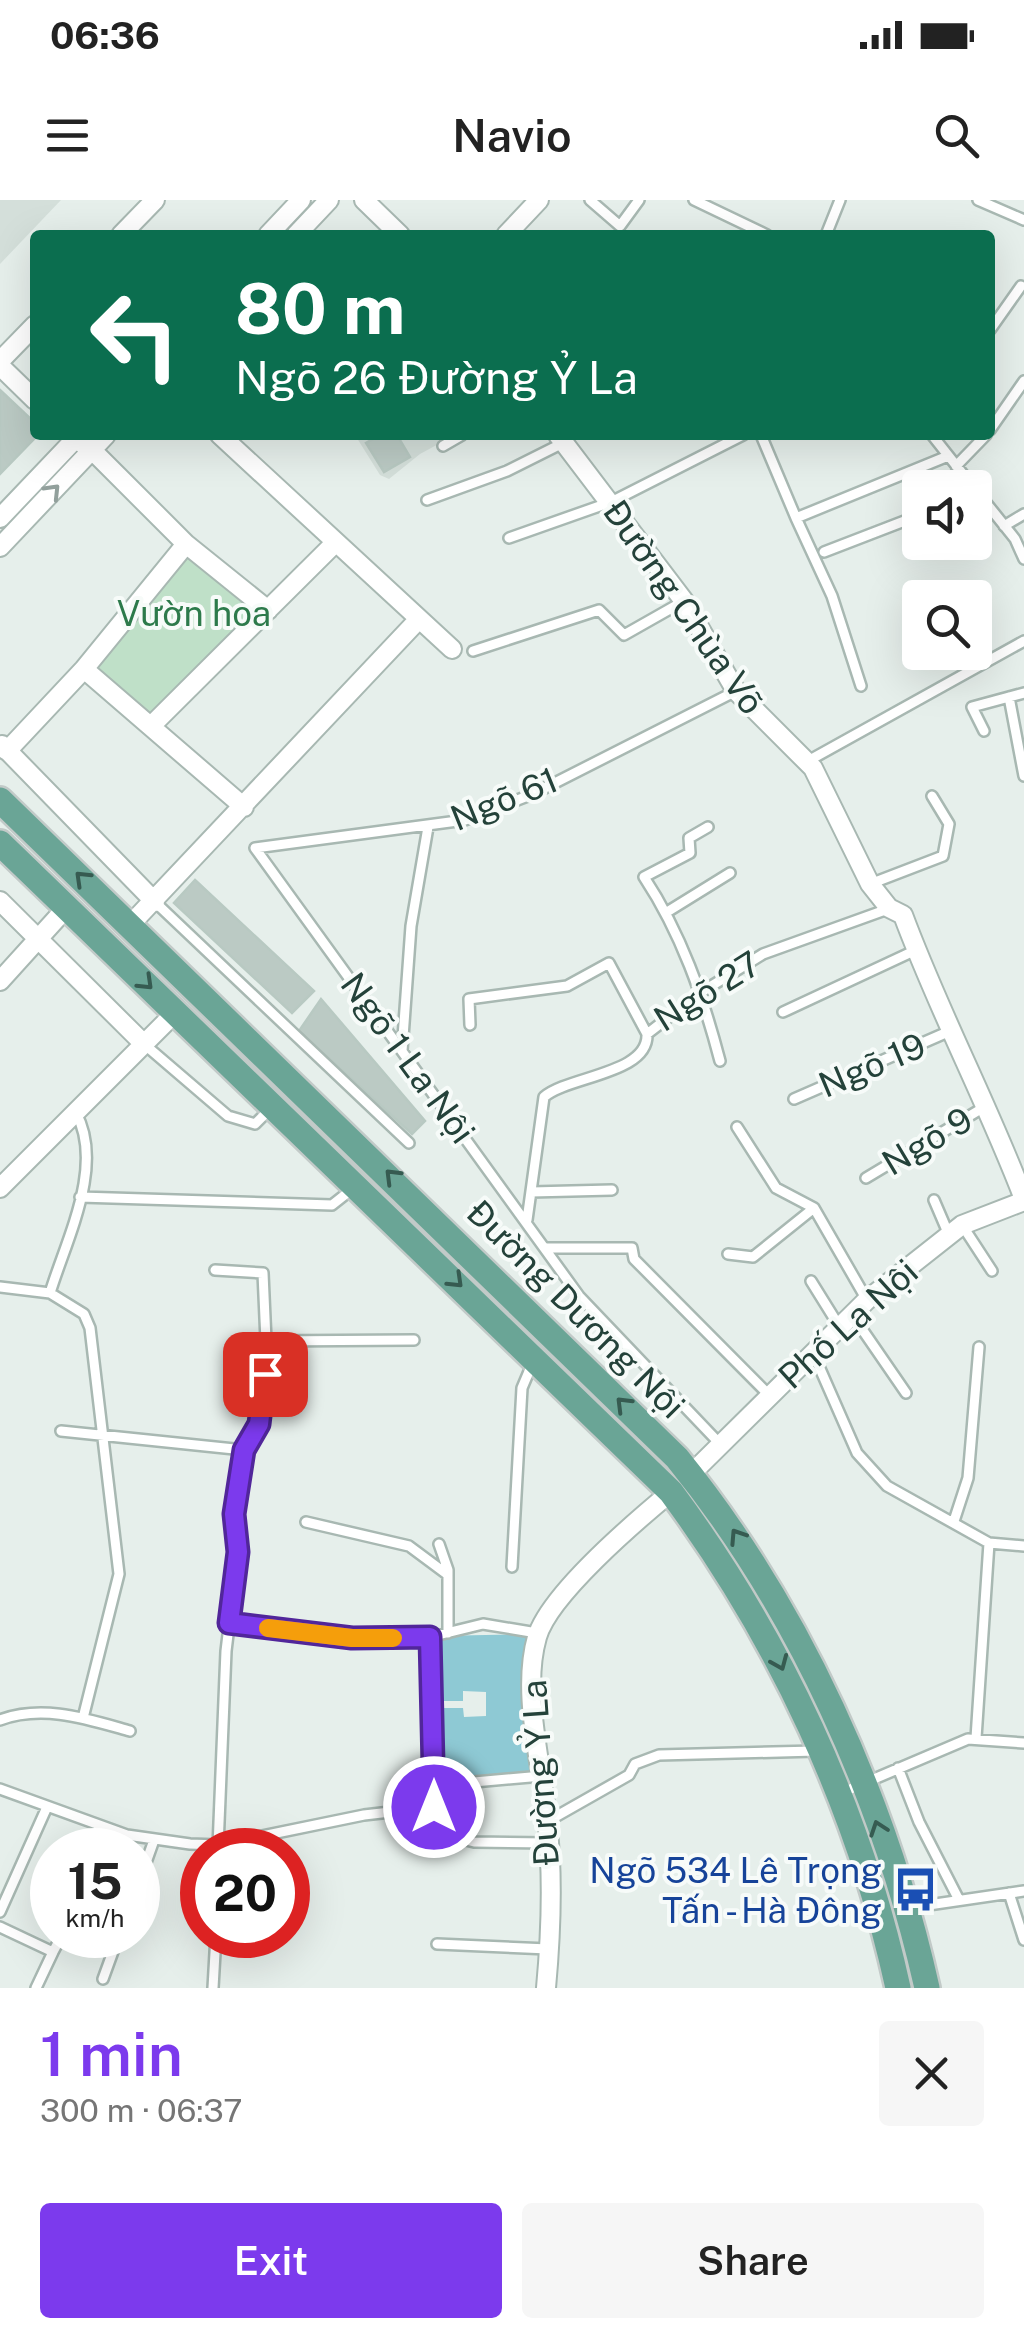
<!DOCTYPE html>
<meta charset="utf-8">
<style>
body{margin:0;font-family:"Public Sans",sans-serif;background:#f6f6f6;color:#222;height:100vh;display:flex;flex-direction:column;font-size:38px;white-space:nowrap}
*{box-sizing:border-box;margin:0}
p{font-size:32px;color:#767676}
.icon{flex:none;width:55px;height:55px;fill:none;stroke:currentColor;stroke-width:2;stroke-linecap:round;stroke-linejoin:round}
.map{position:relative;height:1788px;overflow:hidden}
.side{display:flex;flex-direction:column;background:#fff;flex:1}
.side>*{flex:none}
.top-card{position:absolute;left:30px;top:30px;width:965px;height:210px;border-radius:10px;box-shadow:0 10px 40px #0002;background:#0b6e4f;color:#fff;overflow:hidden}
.buttons{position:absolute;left:902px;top:270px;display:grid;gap:20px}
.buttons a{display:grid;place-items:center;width:90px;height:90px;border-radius:10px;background:#fff;box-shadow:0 10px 40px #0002;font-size:50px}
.speed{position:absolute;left:30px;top:1628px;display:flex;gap:20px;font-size:50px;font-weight:700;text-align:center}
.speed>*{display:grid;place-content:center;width:130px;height:130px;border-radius:50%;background:#fff;box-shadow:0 10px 40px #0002;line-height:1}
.speed small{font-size:25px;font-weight:400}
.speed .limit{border:15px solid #d22;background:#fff;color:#111}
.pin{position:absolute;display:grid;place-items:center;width:85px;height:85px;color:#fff;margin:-42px;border-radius:20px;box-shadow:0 5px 15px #0006}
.me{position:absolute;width:110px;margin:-55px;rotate:0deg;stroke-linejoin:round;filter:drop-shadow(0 0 8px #0008)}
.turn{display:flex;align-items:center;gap:35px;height:210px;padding:0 40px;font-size:45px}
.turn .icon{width:130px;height:130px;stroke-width:2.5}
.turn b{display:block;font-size:70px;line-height:85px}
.round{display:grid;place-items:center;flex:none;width:105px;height:105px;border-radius:10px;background:#f6f6f6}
.overview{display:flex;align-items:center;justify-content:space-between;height:170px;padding:0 40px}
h1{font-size:60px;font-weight:600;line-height:75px;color:#7c3aed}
.button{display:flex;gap:20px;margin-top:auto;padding:20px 40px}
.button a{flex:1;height:115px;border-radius:10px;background:#7c3aed;color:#fff;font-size:40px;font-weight:600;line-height:115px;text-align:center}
.button a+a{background:#f6f6f6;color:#222}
.status{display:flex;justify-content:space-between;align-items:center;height:70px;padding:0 50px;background:#fff;direction:ltr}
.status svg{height:28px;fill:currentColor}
header{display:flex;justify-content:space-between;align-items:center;height:130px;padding:0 40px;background:#fff;font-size:45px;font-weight:600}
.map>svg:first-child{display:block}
.built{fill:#d4dfda}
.green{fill:#bfe0c8}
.water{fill:#8ec9d4}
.building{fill:#bbcac4;stroke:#b8c9c2;stroke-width:2.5}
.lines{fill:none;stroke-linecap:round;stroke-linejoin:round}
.lane-casing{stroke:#a8b8b2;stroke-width:14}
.street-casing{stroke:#a8b8b2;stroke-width:22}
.primary-casing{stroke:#c2cac8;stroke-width:30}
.lane{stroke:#fff;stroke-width:9}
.street{stroke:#fff;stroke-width:18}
.primary{stroke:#6aa596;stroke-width:25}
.oneway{stroke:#92a09c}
.oneway2{stroke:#365b51}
.route-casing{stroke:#51269a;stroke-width:25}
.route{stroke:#7c3aed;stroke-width:18}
.slow{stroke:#f59e0b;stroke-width:18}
.labels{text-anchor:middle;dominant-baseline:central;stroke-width:8;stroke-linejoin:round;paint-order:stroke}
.street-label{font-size:35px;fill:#24423a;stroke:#f7fbf9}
.park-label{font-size:35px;fill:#2d7a4b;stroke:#f7fbf9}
.transit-label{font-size:35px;fill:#164399;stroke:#f7fbf9;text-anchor:end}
</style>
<div class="status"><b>06:36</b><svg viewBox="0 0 49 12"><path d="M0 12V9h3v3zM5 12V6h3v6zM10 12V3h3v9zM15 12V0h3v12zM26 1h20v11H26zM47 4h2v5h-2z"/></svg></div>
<header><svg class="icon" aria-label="menu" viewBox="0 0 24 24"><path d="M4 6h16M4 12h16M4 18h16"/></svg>Navio<svg class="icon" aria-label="search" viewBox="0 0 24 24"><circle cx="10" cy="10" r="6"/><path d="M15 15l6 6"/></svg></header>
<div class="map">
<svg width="1024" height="1788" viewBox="0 0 1024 1788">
<rect width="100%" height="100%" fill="#e6efeb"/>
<!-- built -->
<path class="built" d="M0 0H61L0 64Z
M355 235H455L420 254 389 279 380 275Z"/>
<!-- green -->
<path class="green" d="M187 347 265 410 152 522 88 468Z"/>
<!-- water -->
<path class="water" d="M536 1434 541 1575 439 1581 437 1508H463L464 1517 486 1516V1492L463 1491V1501H437L436 1436Z"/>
<!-- building -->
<path class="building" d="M0 190 35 223 38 235 0 274Z
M380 235H397L410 257 384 272 366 243Z
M195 680 314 791 292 813 174 703Z
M321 799 425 921 412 934 299 831Z"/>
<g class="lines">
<defs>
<path id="lane" d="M590 0 620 26 639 0
M694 0 767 35
M978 0 1024 20
M826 35 840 0
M990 130 1021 86
M990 230 1024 181
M761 235 796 318 948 256
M932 235 974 288
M443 246 462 235
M956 266 986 235
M975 289 1015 339 1024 359
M427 300 507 271 563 243
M796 318 832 396 861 486
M1004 326 1024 314
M509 338 611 302 743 235
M824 352 920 315
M473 451 599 410 624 435 684 401
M1009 497 1024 576
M984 531 972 507 1024 493
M808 561 1024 441
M708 627 689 638 690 653 644 677C681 733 703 796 720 861
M870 684 943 656 949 624 932 596
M155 702 409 943
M667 712 730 673
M783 812 916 750
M470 825 469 799 567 786 609 763 647 834 700 793 763 754 888 709
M144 844 228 916 255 924 270 909
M402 851 411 726 428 627
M794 899 950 831
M737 927 776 988 814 1008
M866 978 986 906
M531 992 612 990
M80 997 332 1005 351 990
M934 1000 949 1035
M527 1020 544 897C568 876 649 874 647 834
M962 1025 992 1071
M547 1048H632L634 1059 770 1196
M728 1054 753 1057 814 1008 867 1100
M215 1070 263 1073 266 1141 414 1140
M811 1081 839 1126
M0 1087 50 1093C66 1040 105 966 76 913
M50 1093 84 1114 90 1128 119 1374 83 1518
M853 1116 906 1193
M814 1155 857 1253 887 1286 989 1343 1024 1346
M61 1231 244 1250
M722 1246 579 1096 255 648 465 620 533 594 736 491
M244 1250C271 1231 265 1170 266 1141
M954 1321 968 1278 979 1147
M306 1322 409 1346 448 1375
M439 1344 448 1370V1433
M512 1367 522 1188 533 1162
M229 1423 352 1438 430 1437 483 1424 537 1433
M430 1437 435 1596
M0 1520C43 1504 87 1519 130 1531
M976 1538 989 1343
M898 1568 919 1622 959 1700
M0 1589 127 1635 190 1644 218 1645 364 1615 434 1607
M841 1593 968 1539 1024 1543
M434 1599 463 1583 542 1576
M434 1607 454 1637 474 1642 548 1643
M548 1621 629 1575 635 1564 659 1555 816 1551
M218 1647 226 1451 238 1352 234 1314 244 1250
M107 1650 117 1632
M138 1685 154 1640
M1009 1693 1024 1740
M908 1708 1024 1691
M0 1712 47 1607
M0 1727 53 1752 36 1788
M437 1744 548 1749
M53 1752 62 1735
M103 1779 119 1735
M213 1788 216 1735"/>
<path id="street" d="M364 0 400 35
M121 35 155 0
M268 35 301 0
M296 35 329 0
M506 35 539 0
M0 161 35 125
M0 166 35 200
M220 235 452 449
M558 235 684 401 736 491 813 568 870 684 889 708 903 715C939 812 987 902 1024 999
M0 318 79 235
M186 344 268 410
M0 347 106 235
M84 469 244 607
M152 525 336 342
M2 545 155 702
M7 551 84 469 186 344 92 250 70 235
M0 701 142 842
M130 725 419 419
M0 781 67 707
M0 988 176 812
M691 1274 867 1100 962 1025 1024 1001
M546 1788C551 1734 553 1673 547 1620 542 1563 521 1493 537 1437 549 1395 636 1321 671 1292"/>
<path id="primary" d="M0 600 677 1258C799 1408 885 1600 927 1788
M0 643 671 1292C780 1439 859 1609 898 1788"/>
</defs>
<!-- lane casing -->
<use href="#lane" class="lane-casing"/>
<!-- street casing -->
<use href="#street" class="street-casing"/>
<!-- primary casing -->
<use href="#primary" class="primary-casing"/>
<!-- lane -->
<use href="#lane" class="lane"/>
<!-- street -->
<use href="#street" class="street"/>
<!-- primary -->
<use href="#primary" class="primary"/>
</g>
<!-- one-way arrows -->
<defs><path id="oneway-chevron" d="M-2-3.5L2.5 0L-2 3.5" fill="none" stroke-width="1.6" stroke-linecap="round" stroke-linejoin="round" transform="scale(2.5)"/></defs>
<use class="oneway" href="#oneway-chevron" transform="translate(53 291) rotate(-46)"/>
<g class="oneway2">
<use href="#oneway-chevron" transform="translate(82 678) rotate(-136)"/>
<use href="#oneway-chevron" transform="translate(146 783) rotate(44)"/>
<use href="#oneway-chevron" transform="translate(392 976) rotate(-135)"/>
<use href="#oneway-chevron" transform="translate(456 1081) rotate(44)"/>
<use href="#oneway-chevron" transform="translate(623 1204) rotate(-135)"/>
<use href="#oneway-chevron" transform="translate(737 1336) rotate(-123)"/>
<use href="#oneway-chevron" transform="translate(780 1463) rotate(67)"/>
<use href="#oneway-chevron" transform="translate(878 1628) rotate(-109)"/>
</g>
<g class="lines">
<defs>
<path id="route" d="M265 1174 259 1224 244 1250 234 1314 238 1352 229 1423 352 1438 430 1437 434 1607"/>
</defs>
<!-- route casing -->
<use href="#route" class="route-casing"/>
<!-- route -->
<use href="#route" class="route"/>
<!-- slow -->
<path class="slow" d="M268 1428 352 1438H393"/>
</g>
<!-- icons -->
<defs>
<symbol id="bus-bare" viewBox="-9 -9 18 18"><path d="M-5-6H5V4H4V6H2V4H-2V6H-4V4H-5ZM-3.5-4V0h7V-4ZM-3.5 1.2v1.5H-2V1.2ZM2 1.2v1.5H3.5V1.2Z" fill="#1a4fb4" stroke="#f7fbf9" stroke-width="2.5" paint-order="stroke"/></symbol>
</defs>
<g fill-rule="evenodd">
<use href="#bus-bare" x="884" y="1658" width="63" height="63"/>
</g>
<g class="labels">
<!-- street labels -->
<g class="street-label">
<text transform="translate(684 407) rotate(55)">Đường Chùa Võ</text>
<text transform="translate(504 599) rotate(-22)">Ngõ 61</text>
<text transform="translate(707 791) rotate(-32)">Ngõ 27</text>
<text transform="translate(408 858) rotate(54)">Ngõ 1 La Nội</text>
<text transform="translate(872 865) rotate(-23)">Ngõ 19</text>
<text transform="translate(927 941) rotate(-31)">Ngõ 9</text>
<text transform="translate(576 1109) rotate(45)">Đường Dương Nội</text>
<text transform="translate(848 1124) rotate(-42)">Phố La Nội</text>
<text transform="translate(540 1573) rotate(-94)">Đường Ỷ La</text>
</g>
<!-- park labels -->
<g class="park-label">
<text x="194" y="413">Vườn hoa</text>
</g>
<!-- transit labels -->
<g class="transit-label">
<text x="882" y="1670">Ngõ 534 Lê Trọng<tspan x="882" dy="40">Tấn - Hà Đông</tspan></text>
</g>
</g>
</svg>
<div class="buttons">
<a><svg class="icon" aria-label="sound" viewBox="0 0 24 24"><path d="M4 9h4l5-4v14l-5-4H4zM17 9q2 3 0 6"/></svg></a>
<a><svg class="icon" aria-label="search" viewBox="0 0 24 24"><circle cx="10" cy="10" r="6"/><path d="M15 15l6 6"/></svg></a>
</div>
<div class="speed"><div>15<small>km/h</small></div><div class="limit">20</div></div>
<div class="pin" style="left:265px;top:1174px;background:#d93025"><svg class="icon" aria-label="arrive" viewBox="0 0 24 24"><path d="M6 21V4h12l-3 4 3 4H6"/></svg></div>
<svg class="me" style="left:434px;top:1607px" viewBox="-20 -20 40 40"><circle r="17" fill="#7c3aed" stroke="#fff" stroke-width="3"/><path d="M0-11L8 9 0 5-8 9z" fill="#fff"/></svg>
<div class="top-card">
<div class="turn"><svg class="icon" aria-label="left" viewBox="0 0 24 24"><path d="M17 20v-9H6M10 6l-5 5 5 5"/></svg><div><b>80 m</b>Ngõ 26 Đường Ỷ La</div></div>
</div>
</div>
<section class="side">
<div class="overview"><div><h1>1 min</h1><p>300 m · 06:37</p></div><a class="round"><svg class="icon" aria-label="close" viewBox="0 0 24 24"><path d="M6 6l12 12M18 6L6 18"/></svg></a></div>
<div class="button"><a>Exit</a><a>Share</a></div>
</section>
